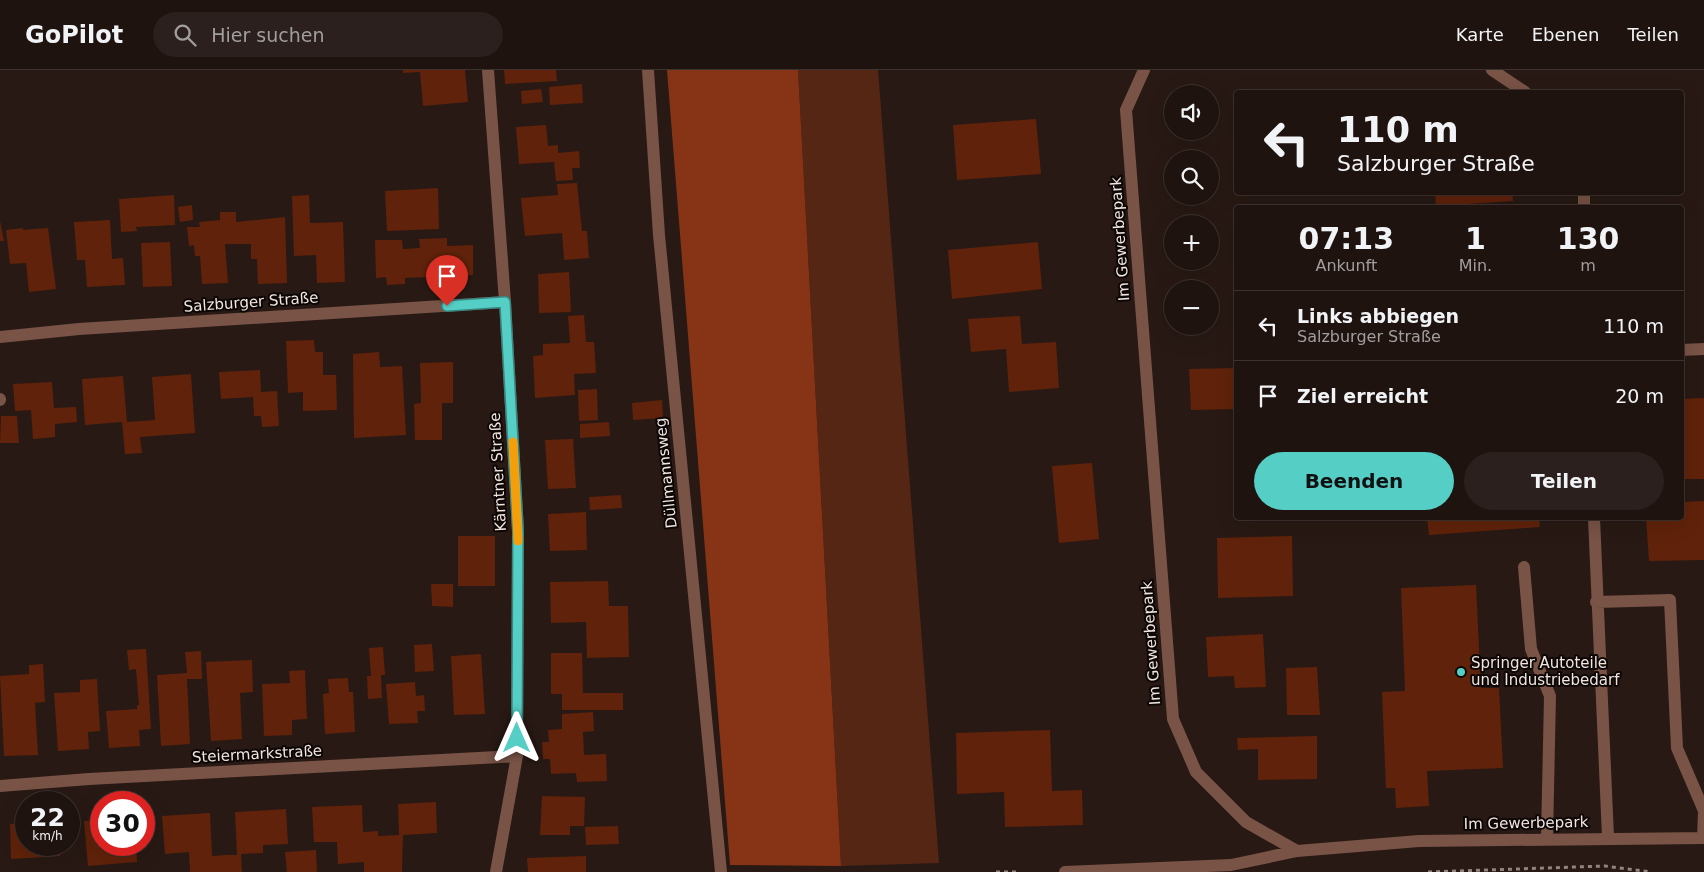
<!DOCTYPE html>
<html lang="de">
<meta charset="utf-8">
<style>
body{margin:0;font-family:"DejaVu Sans",sans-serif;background:#2b201d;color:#f1f3f6;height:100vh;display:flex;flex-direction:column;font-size:19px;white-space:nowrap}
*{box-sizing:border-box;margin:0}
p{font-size:16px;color:#a19e9e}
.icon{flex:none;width:28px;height:28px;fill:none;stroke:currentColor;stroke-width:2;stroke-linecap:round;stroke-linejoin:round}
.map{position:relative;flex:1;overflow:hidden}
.side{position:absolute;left:1234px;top:135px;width:450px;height:315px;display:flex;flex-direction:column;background:#1e130f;border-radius:5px;box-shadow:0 5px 20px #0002,0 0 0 1px #3c322f}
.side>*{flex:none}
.hud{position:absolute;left:1234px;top:20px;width:450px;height:105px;border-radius:5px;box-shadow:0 5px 20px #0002,0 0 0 1px #3c322f;background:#1e130f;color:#f1f3f6;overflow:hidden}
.fabs{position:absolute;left:1164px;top:15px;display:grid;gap:10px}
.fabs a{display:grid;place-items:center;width:55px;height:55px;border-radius:50%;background:#1e130f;box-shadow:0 5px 20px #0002,0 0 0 1px #3c322f;font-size:25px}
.speed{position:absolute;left:15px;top:721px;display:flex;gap:10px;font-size:25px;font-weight:700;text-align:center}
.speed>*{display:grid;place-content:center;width:65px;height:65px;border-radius:50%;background:#1e130f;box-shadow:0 5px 20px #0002,0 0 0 1px #3c322f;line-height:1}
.speed small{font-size:12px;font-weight:400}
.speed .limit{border:8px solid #d22;background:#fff;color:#111}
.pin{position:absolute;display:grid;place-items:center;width:42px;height:42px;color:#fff;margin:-51px -21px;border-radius:50% 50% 50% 0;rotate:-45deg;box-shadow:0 0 5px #0007}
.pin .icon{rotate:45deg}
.me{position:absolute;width:55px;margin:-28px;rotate:0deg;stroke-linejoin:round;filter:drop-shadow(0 0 4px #0008)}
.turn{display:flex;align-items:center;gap:18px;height:105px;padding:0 20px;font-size:22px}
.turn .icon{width:65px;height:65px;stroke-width:2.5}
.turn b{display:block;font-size:35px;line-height:42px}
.eta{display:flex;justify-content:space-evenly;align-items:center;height:85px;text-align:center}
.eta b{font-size:30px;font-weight:700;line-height:35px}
.cta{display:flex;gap:10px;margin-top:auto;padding:10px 20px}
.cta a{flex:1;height:58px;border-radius:30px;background:#55cec5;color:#111;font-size:20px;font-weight:700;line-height:58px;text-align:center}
.cta a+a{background:#2b201d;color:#f1f3f6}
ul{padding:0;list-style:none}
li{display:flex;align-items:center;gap:15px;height:70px;padding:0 20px;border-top:1px solid #3c322f}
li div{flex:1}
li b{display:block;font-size:19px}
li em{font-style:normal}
header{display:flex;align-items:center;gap:30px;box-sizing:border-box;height:70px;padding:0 25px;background:#1e130f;border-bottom:1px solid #3c322f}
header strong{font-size:24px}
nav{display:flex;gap:28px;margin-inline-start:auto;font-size:18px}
.search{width:350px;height:45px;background:#2b201d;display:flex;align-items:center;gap:12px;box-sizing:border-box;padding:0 18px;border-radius:28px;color:#a19e9e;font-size:19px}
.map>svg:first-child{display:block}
.green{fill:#562615}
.forest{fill:#873416}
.building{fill:#60220a}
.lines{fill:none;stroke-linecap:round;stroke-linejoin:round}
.path{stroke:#91847f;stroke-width:3;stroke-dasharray:4 4;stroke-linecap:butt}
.minor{stroke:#785346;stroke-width:12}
.route-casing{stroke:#378680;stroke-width:12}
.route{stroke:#55cec5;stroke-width:9}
.slow{stroke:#f59e0b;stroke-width:9}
.poi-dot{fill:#55cec5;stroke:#0c0604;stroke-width:2}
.labels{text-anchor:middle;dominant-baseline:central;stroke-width:4;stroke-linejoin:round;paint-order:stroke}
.street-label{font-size:15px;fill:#f0e5e1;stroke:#0c0604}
.poi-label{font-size:15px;fill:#f0e5e1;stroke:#0c0604;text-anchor:start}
</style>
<header>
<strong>GoPilot</strong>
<div class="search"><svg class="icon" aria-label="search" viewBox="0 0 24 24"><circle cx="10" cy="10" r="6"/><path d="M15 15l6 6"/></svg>Hier suchen</div>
<nav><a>Karte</a><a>Ebenen</a><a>Teilen</a></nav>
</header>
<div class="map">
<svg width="1704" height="802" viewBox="0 0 1704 802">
<rect width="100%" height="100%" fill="#281914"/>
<!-- green -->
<path class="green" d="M798 0H878L939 793 841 796Z"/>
<!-- forest -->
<path class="forest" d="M667 0H798L841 796 730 795Z"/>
<!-- building -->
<path class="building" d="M403 0H465L468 32 423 36 420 2 403 3Z
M504 0H556L557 11 505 14Z
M582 14 583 33 550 35 549 17Z
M541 19 543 32 522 34 521 21Z
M1036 49 1041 104 957 110 953 55Z
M546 55 548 76 558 75V83L579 81 580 98H572L573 110 556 111 554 92 519 94 516 57Z
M577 113 582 161H587L589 188 564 190 562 163 525 166 521 128 558 125 557 114Z
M438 118 439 159 387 161 385 121Z
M1435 122H1512L1513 131 1436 136Z
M174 125 175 155 136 157 137 161 121 162 119 129Z
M309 125 310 153 343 152 345 212 317 213 316 185 294 186 292 126Z
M192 135 193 150 180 152 178 137Z
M220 142H236V152L285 147 287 213 258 214 257 189H251V174H225L228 213 202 214 200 186H195L194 175 189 176 187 157H200L199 152 220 150Z
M110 150 112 189 123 188 125 215 87 217 85 190H77L74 152Z
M0 151 4 171H0Z
M23 158V160L48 158 56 219 29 222 26 193 10 194 6 160Z
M447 168V176L473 175V205L444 206V214L429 215V207L405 208V214L387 215 386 207 376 208 375 170H402L403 179 420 178 419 169Z
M170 172 172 216 143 217 141 173Z
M1038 172 1042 219 952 229 948 180Z
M569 202 571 242 539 243 538 204Z
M584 245 586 272H594L596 303 574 304 575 325 535 328 533 286 543 285V274L570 273 568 246Z
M1020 246 1022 274 1056 272 1059 318 1009 322 1006 279 971 282 968 249Z
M314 270 315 282H323V305H336L337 340 303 341V322L288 323 286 271Z
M379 282 380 297 402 296 406 365 354 368 353 284Z
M453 292V333H442V370H415L414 334 421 333 420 293Z
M1236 298V339L1191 340 1189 299Z
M260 300 261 322 277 321 279 356 262 357 261 346H254L253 327 221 329 219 302Z
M191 304 195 363 140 367 142 383 125 384 122 352 85 355 82 309 123 306 127 352 155 350 152 307Z
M52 312 54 338 76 337 77 352 55 354V367L33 369 31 340 15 341 13 314Z
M597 319 598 350 579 351 578 320Z
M1704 328V409H1681V329Z
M662 330 663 348 633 350 632 333Z
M1 346H17L19 373H0Z
M609 352 610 366 580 368V354Z
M573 369 576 418 548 419 545 370Z
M1092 393 1099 469 1059 473 1052 396Z
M621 425 622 438 590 440 589 427Z
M1704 431V490L1649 491 1646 448H1681V432Z
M586 442 587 480 550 481 548 444Z
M1427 448H1539L1540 457 1429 465Z
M458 466H495V516H458Z
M1292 466 1293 526 1218 528 1217 468Z
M608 511 609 536H628L629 587 587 588 586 552 551 553 550 512Z
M431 514H453V537L432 536Z
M1476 515 1481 618H1499L1503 698 1427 701 1429 736 1396 738 1395 718H1386L1382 622 1405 621 1401 518Z
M1263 564 1266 617 1235 618 1234 606 1208 607 1206 567Z
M432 574 434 601 415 602 414 575Z
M383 577 385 605H381L382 628 368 629 367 606H371L369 578Z
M146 579 151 659 139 660 140 676 109 678 106 641 137 639V635H139L136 599 129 600 127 580Z
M201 581 202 609H187L190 674 161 676 157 605 187 603 185 582Z
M551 583H582L583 623H623V640H562V624H551Z
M481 584 485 644 454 645 451 586Z
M252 590 253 622 240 623 242 669 211 671 206 592Z
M43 594 45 632 35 633 38 685 4 686 0 606 29 604V595Z
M1317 597 1320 645H1287L1286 598Z
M305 600 307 649 292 650V665L264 666 262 614 290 613 289 601Z
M348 608 349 622H353L355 662 325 664 323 624 329 623 328 609Z
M97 609 100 661 88 662 89 679 58 681 54 623 80 622V610Z
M415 612 416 626 424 625 425 641H417L418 653 389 654 386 614Z
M593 642 594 661 583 662 584 685 606 684 607 711 577 712 576 703 551 704 550 689H543L542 672H549L548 660 562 659V644Z
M1050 660 1052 721 1082 720 1083 755 1005 757 1004 722 957 724 956 663Z
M1317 666V709L1258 710V679L1238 680 1237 668Z
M542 726 585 727 584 756H570V765H540Z
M436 732 437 763 403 765 402 802H364V792L338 794 337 772H314L312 737 362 735 363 762 378 761V766L399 765 398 734Z
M286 739 288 774 263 775V783L241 784 242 802H190L189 782 165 784 162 746 210 743 212 786 226 785H237L235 742Z
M101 750V775H136L137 792 88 796 84 751Z
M10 754H26V775H59L60 786 11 789Z
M618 756 619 774 586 775 585 757Z
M316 780 317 802H287L285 782Z
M586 786V802H528L527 788Z"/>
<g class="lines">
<!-- path -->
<path class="path" d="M996 802H1020
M1428 802 1605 796 1651 802"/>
<!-- minor -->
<path class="minor" d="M488 0 505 232 518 461 517 686 496 802
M648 0 659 165 721 802
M1144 0 1126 40 1173 649 1196 702 1246 752 1297 781
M1492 0 1525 22
M1584 122V138
M0 267 79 259 505 232
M1681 280 1704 279
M0 329V330
M1594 448 1608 767
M1524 497 1531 579 1550 626 1547 768
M1596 532 1670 530 1677 678 1704 741 1703 768
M0 716 89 709 517 686
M1065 802 1231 795 1297 781 1419 771 1704 768"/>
</g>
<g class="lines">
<defs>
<path id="route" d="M447 236 505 232 518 461 517 668"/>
</defs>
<!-- route casing -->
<use href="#route" class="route-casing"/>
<!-- route -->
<use href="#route" class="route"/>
<!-- slow -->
<path class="slow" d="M513 372 518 471"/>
</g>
<!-- markers -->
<circle class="poi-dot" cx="1461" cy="602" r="5"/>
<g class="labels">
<!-- street labels -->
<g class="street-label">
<text transform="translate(1120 169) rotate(-94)">Im Gewerbepark</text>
<text transform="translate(251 232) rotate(-4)">Salzburger Straße</text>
<text transform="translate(498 402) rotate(-93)">Kärntner Straße</text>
<text transform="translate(666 403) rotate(-96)">Düllmannsweg</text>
<text transform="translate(1151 573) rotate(-94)">Im Gewerbepark</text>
<text transform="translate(257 684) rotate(-3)">Steiermarkstraße</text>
<text transform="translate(1526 753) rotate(-1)">Im Gewerbepark</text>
</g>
<!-- poi labels -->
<g class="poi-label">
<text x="1471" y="593">Springer Autoteile<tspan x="1471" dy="17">und Industriebedarf</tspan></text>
</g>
</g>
</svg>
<div class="fabs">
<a><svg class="icon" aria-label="sound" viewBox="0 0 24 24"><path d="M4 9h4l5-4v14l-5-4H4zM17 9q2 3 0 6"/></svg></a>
<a><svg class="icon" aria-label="search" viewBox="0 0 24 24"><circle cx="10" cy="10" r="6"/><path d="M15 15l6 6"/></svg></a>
<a>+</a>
<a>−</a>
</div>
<div class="speed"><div>22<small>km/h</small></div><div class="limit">30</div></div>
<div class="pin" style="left:447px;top:236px;background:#d93025"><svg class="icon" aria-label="arrive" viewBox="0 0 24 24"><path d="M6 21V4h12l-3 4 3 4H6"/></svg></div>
<svg class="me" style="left:517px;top:668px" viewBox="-20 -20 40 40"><path d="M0-17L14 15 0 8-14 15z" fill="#55cec5" stroke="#fff" stroke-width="4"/></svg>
<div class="hud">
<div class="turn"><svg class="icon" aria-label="left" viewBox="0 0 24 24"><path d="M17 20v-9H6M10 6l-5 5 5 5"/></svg><div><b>110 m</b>Salzburger Straße</div></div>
</div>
<section class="side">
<div class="eta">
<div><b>07:13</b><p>Ankunft</p></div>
<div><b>1</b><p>Min.</p></div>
<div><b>130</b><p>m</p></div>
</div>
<ul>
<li><svg class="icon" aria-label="left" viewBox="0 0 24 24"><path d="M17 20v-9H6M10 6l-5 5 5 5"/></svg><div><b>Links abbiegen</b><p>Salzburger Straße</p></div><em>110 m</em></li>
<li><svg class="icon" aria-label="arrive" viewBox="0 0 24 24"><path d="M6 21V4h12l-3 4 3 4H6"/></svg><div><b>Ziel erreicht</b></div><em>20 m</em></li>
</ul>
<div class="cta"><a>Beenden</a><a>Teilen</a></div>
</section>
</div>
